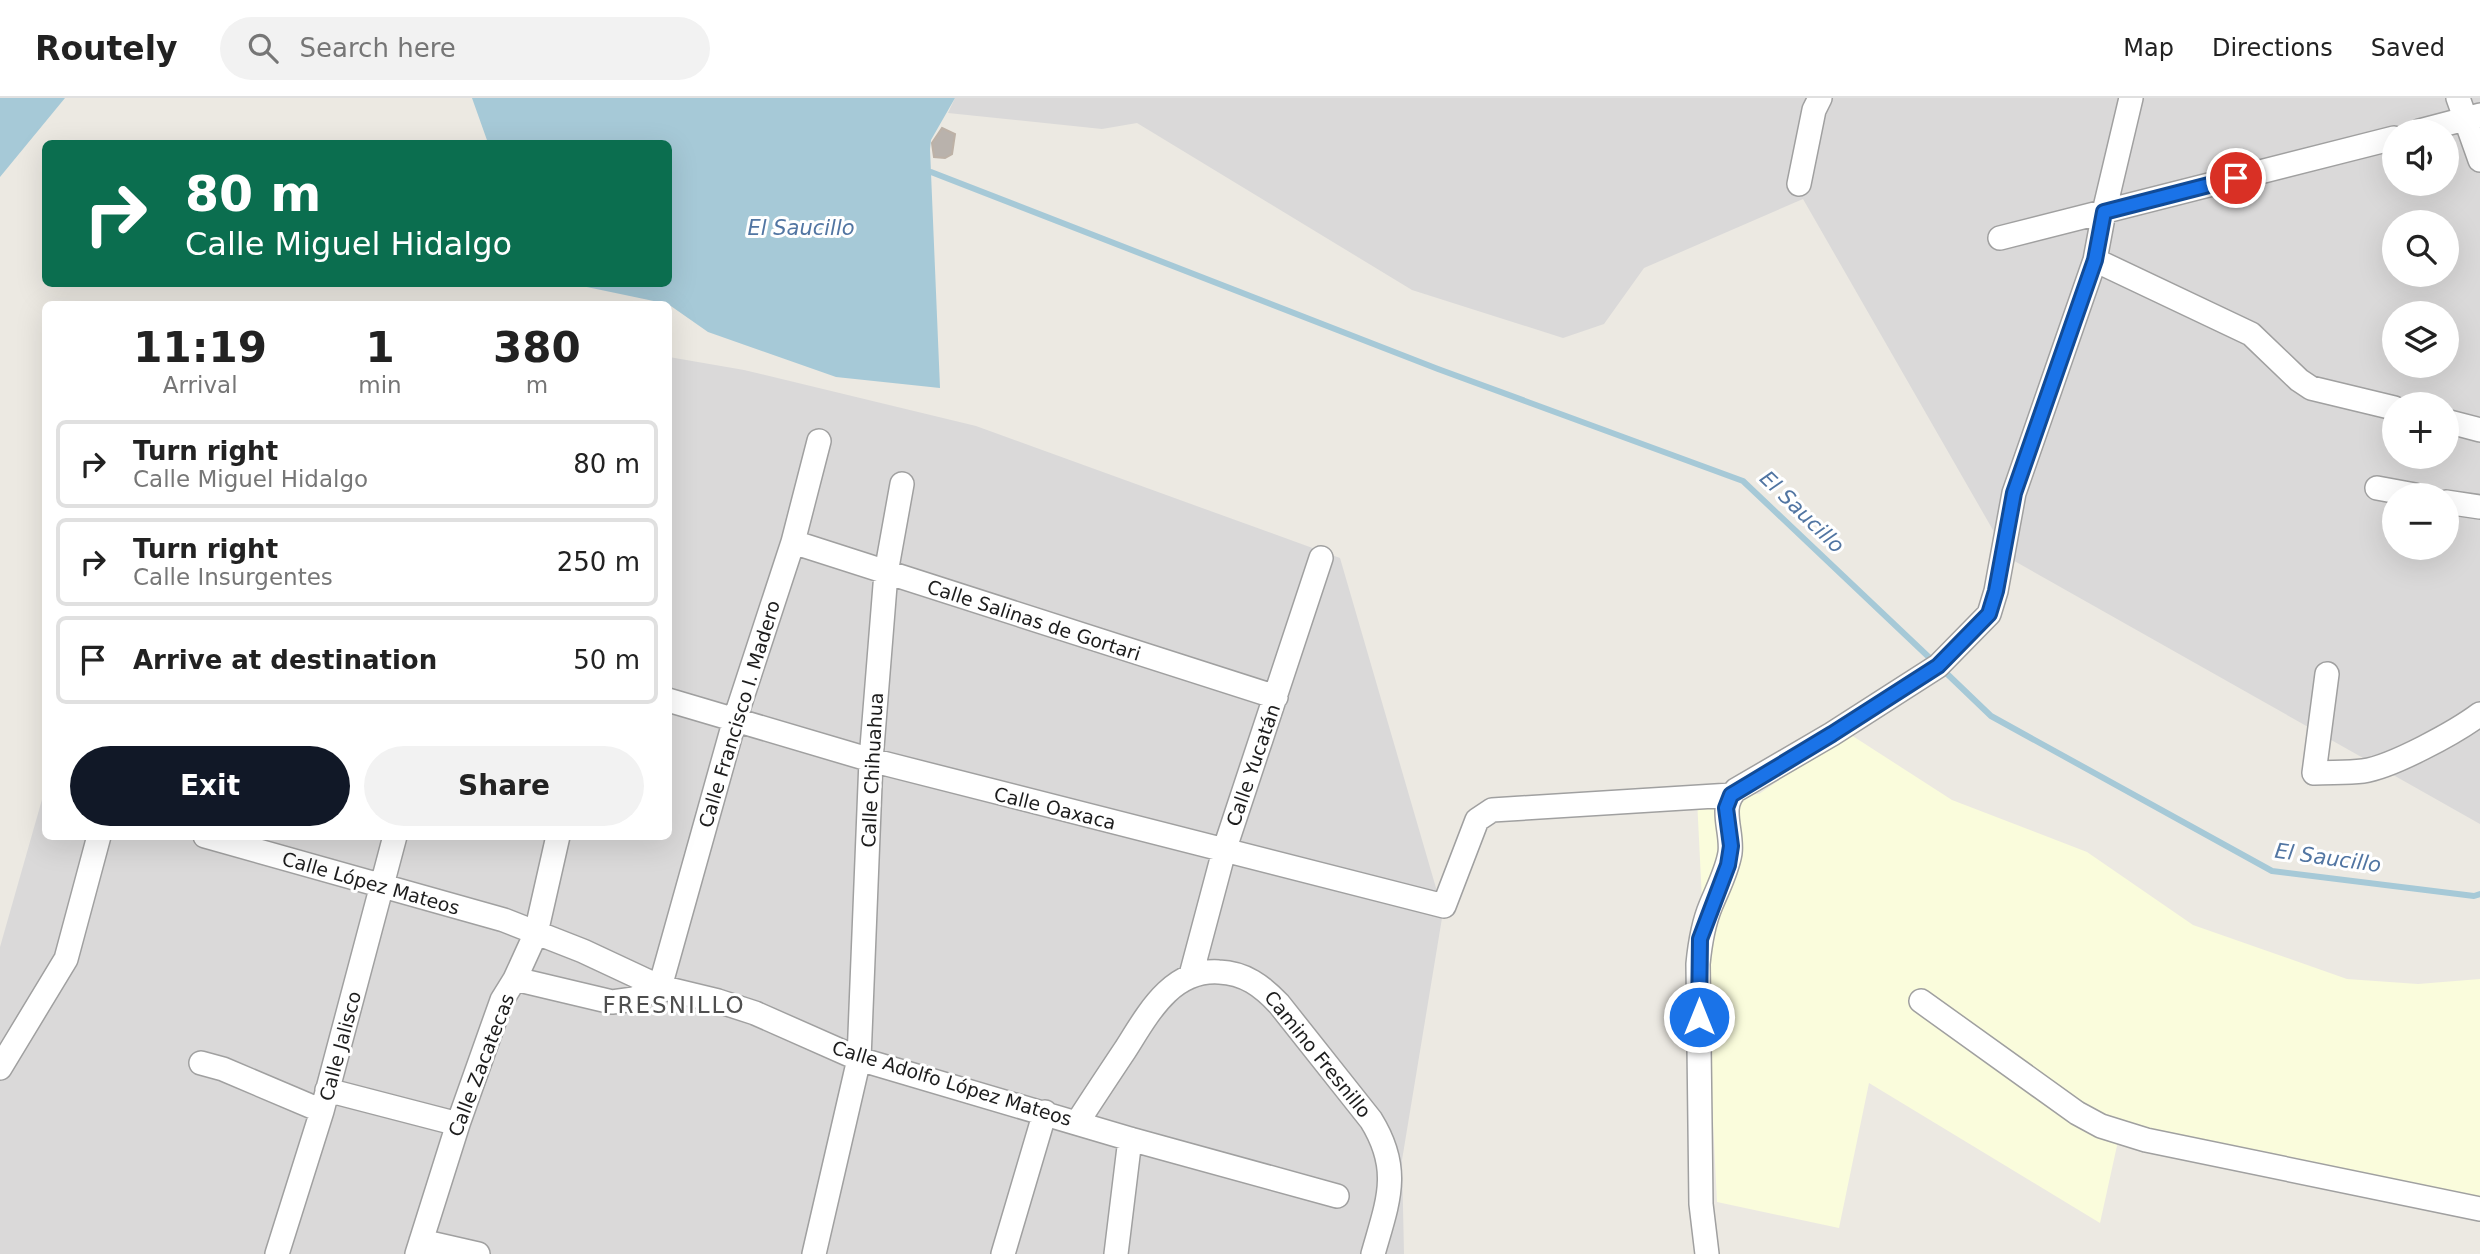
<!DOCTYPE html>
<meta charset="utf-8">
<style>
body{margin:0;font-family:"DejaVu Sans",sans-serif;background:#f2f2f2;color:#222;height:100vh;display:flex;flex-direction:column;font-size:26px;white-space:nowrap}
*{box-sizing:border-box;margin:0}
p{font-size:23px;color:#767676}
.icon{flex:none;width:38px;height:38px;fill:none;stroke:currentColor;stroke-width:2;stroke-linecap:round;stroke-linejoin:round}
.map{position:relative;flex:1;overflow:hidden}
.details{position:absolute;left:42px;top:203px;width:630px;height:539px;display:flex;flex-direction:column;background:#fff;border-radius:10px;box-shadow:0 7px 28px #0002}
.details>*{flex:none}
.hud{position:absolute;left:42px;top:42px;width:630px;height:147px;border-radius:10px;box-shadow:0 7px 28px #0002;background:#0b6e4f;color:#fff;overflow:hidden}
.tools{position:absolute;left:2382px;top:21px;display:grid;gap:14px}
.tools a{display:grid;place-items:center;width:77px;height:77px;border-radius:50%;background:#fff;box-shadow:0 7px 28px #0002;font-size:35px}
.pin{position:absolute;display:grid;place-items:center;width:60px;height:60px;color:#fff;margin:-30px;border:4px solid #fff;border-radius:50%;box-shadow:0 2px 7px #0007}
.me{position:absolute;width:77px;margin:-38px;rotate:0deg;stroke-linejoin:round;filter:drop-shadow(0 0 5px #0008)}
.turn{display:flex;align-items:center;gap:24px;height:147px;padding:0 28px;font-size:32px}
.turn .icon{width:91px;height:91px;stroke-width:2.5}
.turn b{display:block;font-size:49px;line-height:60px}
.eta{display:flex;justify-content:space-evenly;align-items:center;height:119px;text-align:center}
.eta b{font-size:42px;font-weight:700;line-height:49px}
.primary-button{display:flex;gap:14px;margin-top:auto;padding:14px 28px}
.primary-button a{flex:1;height:80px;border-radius:42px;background:#111827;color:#fff;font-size:28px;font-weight:700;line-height:80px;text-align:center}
.primary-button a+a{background:#f2f2f2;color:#222}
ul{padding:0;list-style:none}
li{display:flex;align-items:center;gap:21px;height:88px;margin:0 14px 10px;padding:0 14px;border:4px solid #e0e0e0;border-radius:10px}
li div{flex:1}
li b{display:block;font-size:26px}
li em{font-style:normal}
header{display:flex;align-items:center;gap:42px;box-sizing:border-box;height:98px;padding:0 35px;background:#fff;border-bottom:2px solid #e0e0e0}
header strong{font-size:33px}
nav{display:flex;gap:38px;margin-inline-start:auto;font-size:24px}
.search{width:490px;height:63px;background:#f2f2f2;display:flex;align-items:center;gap:18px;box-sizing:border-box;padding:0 24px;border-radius:38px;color:#767676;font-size:26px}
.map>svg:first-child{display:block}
.residential{fill:#dad9d9;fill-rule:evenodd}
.education{fill:#fafcdc}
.water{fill:#a6c9d7}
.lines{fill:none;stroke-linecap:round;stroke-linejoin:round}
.stream{stroke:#a6c9d7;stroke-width:6}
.building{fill:#b9b2ac;stroke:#bdb1a6;stroke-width:2}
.minor-casing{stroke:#a0a0a0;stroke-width:26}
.minor{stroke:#fff;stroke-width:23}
.route-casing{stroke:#114b97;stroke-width:18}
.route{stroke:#1a73e8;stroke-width:12}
.labels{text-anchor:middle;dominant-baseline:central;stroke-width:6;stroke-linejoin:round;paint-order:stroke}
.street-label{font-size:19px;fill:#1c1c1c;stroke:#fff}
.water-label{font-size:21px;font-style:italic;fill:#5175a2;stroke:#fff}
.quarter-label{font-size:23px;letter-spacing:2px;fill:#4f4f4f;stroke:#fff}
</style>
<header>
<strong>Routely</strong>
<div class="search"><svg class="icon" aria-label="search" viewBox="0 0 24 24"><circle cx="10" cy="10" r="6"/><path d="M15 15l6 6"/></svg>Search here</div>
<nav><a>Map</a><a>Directions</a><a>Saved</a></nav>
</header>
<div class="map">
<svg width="2480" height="1156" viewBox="0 0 2480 1156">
<rect width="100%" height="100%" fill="#ece9e2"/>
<!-- residential -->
<path class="residential" d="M955 0H2480V726L2009 460 1803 101 1644 170 1604 226 1563 240 1412 192 1137 25 1102 31 948 15ZM2394 33H2446V86H2394ZM2394 124H2446V177H2394ZM2394 215H2446V268H2394ZM2394 306H2446V359H2394ZM2394 397H2446V450H2394Z
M669 259 744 272 976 328 1340 460 1443 814 1402 1062 1404 1156H0V849L45 691 46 738H668Z"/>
<!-- education -->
<path class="education" d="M1848 635 1952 702 2087 754 2193 827 2347 881 2418 886 2480 881V1099L2122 1025 2100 1125 1869 985 1839 1130 1717 1104 1697 701 1759 696Z"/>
<!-- water -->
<path class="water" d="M0 0H65L0 79Z
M472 0H955L931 42 930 51 940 290 836 279 708 234 668 206 582 188 580 186H668V46L488 45Z"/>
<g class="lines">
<!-- stream -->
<path class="stream" d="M931 74 1438 271 1743 383 1934 564
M1942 571 1991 618 2272 773 2474 798 2480 796"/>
</g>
<!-- building -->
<path class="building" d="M942 30 955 36 952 56 945 60 934 59 932 45Z"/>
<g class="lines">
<defs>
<path id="minor" d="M2458 0 2480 62
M2419 33 2480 17
M1799 86 1814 12 1820 0
M2000 140 2394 40
M2095 162 2251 236 2299 282 2311 290 2394 310
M2446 323 2480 332
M2377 390 2415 397
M2446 404 2480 409
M793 444 1276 599
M2327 576 2314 675C2330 674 2347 675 2363 673 2392 669 2456 634 2480 616
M668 602 871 662 1444 808 1477 722 1492 712 1731 697
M205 738 504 822 583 853 660 889 718 903 755 915 859 961 1130 1041 1337 1098
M1191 877 1224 753 1321 460
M515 881 612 904 634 901 660 889 735 621 793 444 819 343
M1921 903 2077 1015 2101 1028 2146 1042 2480 1111
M201 965 223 971 322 1013
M0 970 66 861 99 738
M327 992 458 1026
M1077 1025C1093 1000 1109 976 1125 952 1148 916 1171 871 1219 874 1245 875 1262 888 1279 906L1371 1022C1402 1072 1388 1103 1373 1156
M421 1143 478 1156
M277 1156 322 1013 395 738
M417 1156 458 1026 502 902 515 881 536 835 558 738
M814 1156 859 961 871 662 886 475 902 386
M1003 1156 1045 1014
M1116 1156 1130 1041
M1707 1156 1701 1106 1698 866C1700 845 1703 826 1711 807 1718 790 1727 773 1730 755 1733 733 1718 709 1736 692L1832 636 1938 568 1989 516 1996 493 2014 395 2095 162 2104 114 2131 0"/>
</defs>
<!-- minor casing -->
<use href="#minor" class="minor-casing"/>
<!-- minor -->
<use href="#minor" class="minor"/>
</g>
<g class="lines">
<defs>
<path id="route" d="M1699 919 1700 841 1728 767 1731 748 1726 710 1731 697 1832 636 1938 568 1989 516 1996 493 2014 395 2095 162 2104 114 2236 80"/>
</defs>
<!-- route casing -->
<use href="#route" class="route-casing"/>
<!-- route -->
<use href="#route" class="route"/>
</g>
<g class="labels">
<!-- street labels -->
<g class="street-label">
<text transform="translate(1034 522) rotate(18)">Calle Salinas de Gortari</text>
<text transform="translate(739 616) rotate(-73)">Calle Francisco I. Madero</text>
<text transform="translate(1253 667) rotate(-71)">Calle Yucatán</text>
<text transform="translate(872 672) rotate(-87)">Calle Chihuahua</text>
<text transform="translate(1055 710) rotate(14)">Calle Oaxaca</text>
<text transform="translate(371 785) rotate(16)">Calle López Mateos</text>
<text transform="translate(340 948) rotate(-75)">Calle Jalisco</text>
<text transform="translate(1318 956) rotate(51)">Camino Fresnillo</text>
<text transform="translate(481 967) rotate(-69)">Calle Zacatecas</text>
<text transform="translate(952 985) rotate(17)">Calle Adolfo López Mateos</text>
</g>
<!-- water labels -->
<g class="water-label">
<text x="801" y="130">El Saucillo</text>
<text transform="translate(1802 414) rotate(44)">El Saucillo</text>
<text transform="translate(2328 760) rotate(8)">El Saucillo</text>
</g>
<!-- quarter labels -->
<g class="quarter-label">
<text x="674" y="907">FRESNILLO</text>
</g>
</g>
</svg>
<div class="tools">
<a><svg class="icon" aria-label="sound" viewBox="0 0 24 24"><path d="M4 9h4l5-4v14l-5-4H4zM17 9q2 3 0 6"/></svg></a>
<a><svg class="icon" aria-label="search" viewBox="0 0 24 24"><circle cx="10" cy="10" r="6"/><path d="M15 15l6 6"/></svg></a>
<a><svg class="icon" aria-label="layers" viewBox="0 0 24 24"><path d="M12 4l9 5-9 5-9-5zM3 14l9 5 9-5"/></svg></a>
<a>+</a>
<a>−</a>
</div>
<div class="pin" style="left:2236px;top:80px;background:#d93025"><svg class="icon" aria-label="arrive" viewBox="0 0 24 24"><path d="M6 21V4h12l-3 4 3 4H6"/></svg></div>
<svg class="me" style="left:1699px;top:919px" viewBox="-20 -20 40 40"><circle r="17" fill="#1a73e8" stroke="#fff" stroke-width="3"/><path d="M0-11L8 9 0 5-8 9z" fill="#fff"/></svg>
<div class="hud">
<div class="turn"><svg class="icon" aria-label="right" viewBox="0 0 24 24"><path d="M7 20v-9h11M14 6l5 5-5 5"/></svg><div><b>80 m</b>Calle Miguel Hidalgo</div></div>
</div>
<section class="details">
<div class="eta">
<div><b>11:19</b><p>Arrival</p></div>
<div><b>1</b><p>min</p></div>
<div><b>380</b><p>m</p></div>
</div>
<ul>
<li><svg class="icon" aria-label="right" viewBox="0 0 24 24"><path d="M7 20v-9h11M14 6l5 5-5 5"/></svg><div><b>Turn right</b><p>Calle Miguel Hidalgo</p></div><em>80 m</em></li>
<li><svg class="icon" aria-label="right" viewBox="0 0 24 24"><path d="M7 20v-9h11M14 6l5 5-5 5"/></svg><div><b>Turn right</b><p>Calle Insurgentes</p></div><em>250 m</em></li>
<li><svg class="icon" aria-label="arrive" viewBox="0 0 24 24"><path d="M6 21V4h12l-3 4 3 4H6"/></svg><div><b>Arrive at destination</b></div><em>50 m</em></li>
</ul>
<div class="primary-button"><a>Exit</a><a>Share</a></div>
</section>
</div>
